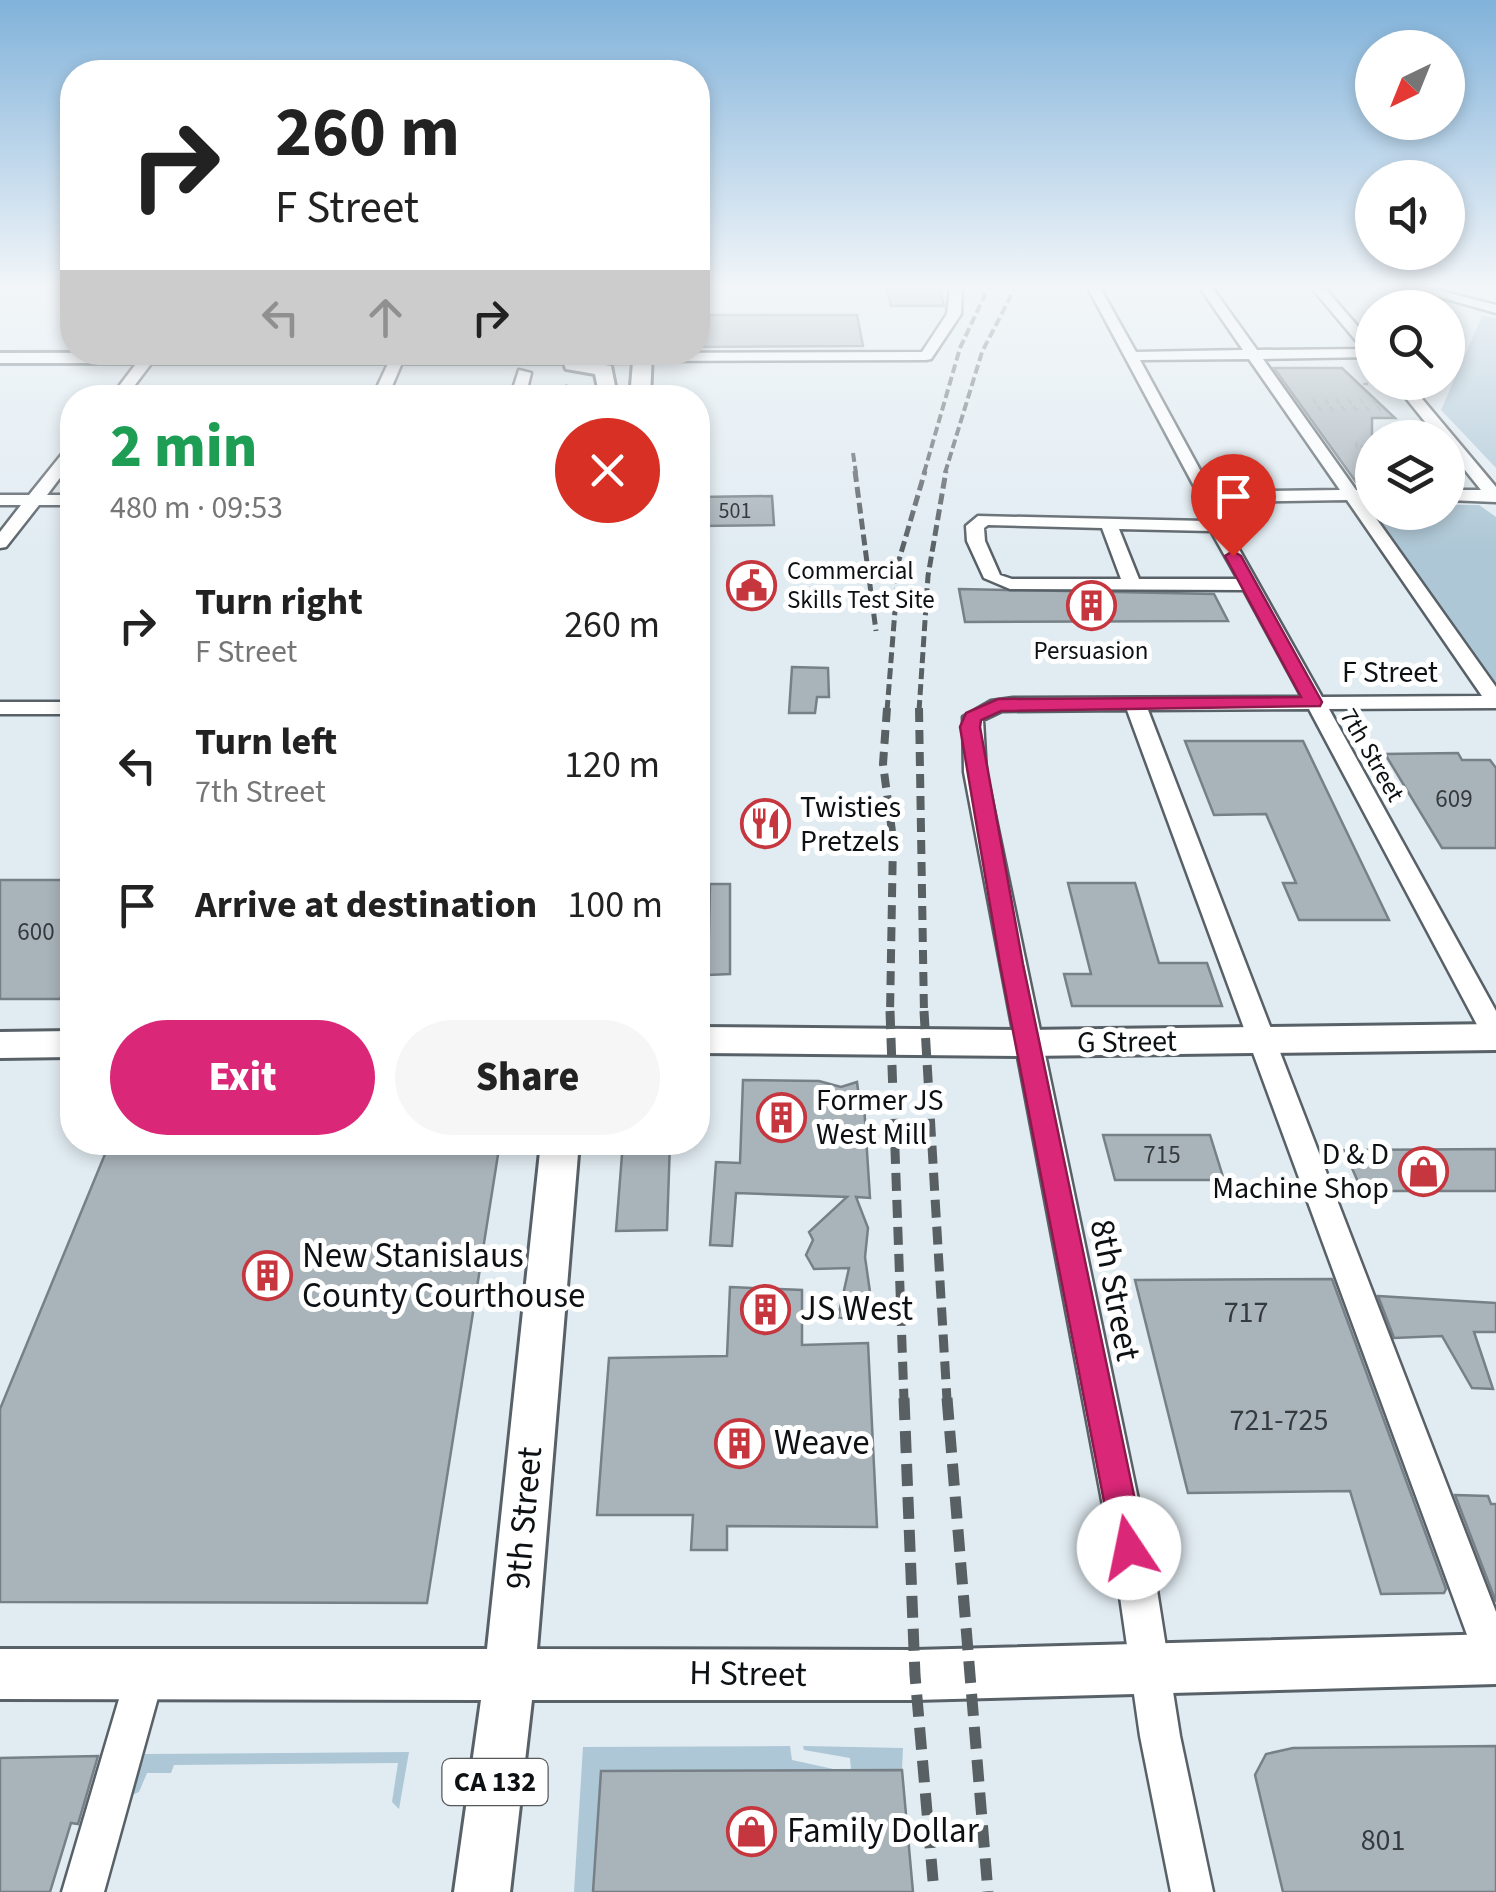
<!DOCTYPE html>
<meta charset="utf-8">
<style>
body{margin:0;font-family:"Source Sans 3",sans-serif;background:#f6f6f6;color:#222;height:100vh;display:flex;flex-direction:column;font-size:38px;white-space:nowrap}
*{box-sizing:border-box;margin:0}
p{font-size:32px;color:#767676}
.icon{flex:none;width:55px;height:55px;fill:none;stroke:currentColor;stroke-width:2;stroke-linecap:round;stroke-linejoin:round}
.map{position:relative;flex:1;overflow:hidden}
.sheet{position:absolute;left:60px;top:385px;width:650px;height:770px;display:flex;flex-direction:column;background:#fff;border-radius:40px;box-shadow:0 5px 15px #0003}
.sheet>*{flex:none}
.guide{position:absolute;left:60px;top:60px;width:650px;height:305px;border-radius:40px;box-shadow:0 5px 15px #0003;background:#fff;color:#222;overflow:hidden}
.needle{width:65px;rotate:223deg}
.buttons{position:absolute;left:1355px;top:30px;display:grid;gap:20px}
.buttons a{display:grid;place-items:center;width:110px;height:110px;border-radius:50%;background:#fff;box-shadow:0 5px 15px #0003;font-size:50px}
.pin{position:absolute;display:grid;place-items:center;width:85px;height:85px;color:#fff;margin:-102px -42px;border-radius:50% 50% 50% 0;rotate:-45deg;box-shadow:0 0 10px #0007}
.pin .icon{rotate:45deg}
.me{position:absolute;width:110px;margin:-55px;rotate:349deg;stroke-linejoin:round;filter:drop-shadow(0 0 8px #0008)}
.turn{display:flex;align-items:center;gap:35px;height:210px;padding:0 50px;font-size:45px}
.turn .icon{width:130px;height:130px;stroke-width:2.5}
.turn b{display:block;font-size:70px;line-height:85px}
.lanes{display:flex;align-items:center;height:95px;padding:0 50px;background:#0003;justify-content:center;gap:50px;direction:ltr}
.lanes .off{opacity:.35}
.round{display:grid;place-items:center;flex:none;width:105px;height:105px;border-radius:52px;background:#f6f6f6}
.head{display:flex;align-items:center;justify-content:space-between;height:170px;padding:0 50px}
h1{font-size:60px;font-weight:800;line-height:75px;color:#1e9e55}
.cta{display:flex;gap:20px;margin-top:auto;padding:20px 50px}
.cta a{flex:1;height:115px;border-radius:60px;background:#db2777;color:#fff;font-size:40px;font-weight:800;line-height:115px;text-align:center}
.cta a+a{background:#f6f6f6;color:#222}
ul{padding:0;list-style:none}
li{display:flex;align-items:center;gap:30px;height:140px;padding:0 50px}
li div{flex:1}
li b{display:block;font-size:38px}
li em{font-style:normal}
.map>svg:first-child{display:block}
.green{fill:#adc7d6}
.building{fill:#a9b4ba;stroke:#768086;stroke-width:2.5}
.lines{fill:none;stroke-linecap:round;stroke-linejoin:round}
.minor-casing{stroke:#586167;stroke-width:5}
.major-casing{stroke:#586167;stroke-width:6}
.path{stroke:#9ea7ac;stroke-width:2.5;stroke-dasharray:6 2.5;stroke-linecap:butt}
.minor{fill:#fff;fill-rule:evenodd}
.major{fill:#fff;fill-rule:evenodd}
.rail-far4{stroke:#596063;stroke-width:4;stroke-dasharray:9 4;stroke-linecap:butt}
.rail-far3{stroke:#596063;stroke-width:5;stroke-dasharray:11 5;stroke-linecap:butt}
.rail-far2{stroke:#596063;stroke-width:8;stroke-dasharray:14 8;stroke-linecap:butt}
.rail-far1{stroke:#596063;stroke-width:9;stroke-dasharray:18 9;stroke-linecap:butt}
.rail{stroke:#596063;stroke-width:11;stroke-dasharray:22 11;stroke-linecap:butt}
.route{fill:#db2777;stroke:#8e194d;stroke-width:2.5}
.labels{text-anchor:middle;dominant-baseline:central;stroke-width:10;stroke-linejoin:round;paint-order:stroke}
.far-number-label{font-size:22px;fill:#343a3d}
.far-poi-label{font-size:25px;fill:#0d1113;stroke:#fff;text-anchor:start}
.far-street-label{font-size:25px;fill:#0d1113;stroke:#fff}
.number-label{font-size:25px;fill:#343a3d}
.shield{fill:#fff;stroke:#56585a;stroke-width:2.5}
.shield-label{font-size:28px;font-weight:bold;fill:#0d1113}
.street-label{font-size:30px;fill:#0d1113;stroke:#fff}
.poi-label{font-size:30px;fill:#0d1113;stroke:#fff;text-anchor:start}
.near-number-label{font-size:30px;fill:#343a3d}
.near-poi-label{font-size:35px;fill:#0d1113;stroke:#fff;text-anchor:start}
.near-street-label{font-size:35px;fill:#0d1113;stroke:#fff}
</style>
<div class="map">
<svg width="1496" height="1892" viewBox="0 0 1496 1892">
<rect width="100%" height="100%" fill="#e1ecf2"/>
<!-- green -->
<path class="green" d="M1482 316 1496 318V468L1441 410Z
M1367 505H1372V512H1448V505H1479L1496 517V688Z
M790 1746 792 1760 838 1770 601 1771 593 1892H574L583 1747Z
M803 1746 903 1748 902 1770H851L850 1758 804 1750Z
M409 1752 399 1809 392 1802 398 1763 174 1765 171 1773H147L139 1792 132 1795 145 1754Z"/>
<!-- building -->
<path class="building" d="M886 286H939L944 306H891Z
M698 315H857L863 346 698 347Z
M1274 368H1342L1395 418H1372V482H1356Z
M772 496 774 525 698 526V497Z
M959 589 1214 594 1228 621 965 622Z
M792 667 828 668 829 697H817L815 713H789Z
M1185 741H1303L1389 920H1299L1283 883H1296L1266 814 1214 815Z
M1458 753 1462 760H1490L1496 768V848H1442L1385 754Z
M0 880H72V986L67 985 60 999H0Z
M1068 883H1135L1159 963H1207L1222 1006H1072L1064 974H1091Z
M710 884H730V974L708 975Z
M743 1080 819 1081 841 1087 857 1082 860 1105H864L870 1198 856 1197 868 1228 865 1257 870 1292 861 1299 855 1321 838 1317 849 1268 814 1269 806 1255 813 1240 809 1232 847 1197 736 1193 732 1246 710 1245 716 1162 740 1163Z
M1103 1135H1210L1224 1180H1115Z
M110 1142H500L427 1603 0 1602V1409Z
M623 1142H670L667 1230 616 1231Z
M1496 1149V1191H1362L1344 1150Z
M1332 1279 1446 1589 1444 1593 1381 1594 1350 1491 1188 1493 1135 1280Z
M730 1287 802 1290V1345L868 1343 877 1527 727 1526V1550H691L693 1515H597L609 1358 727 1356Z
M1378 1296 1496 1303V1332H1474L1493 1389 1472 1388 1442 1336 1394 1338Z
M1455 1495 1488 1496 1491 1504H1496V1602Z
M1496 1746V1892H1283L1255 1775 1266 1754 1293 1748Z
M98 1756 78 1824 71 1823 50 1892H0V1758Z
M902 1770 913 1892H593L601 1771Z"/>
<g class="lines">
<defs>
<path id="minor" d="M950 286H962L961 314 931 359 926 360 643 361 636 357 643 353 922 352 947 314Z
M1087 286H1099L1136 352 1243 350 1199 286H1211L1257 350 1363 349 1310 286H1323L1372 343V357L1263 359 1356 490 1369 491 1371 495 1363 500 1496 687V708L1329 709 1496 1011V1046L1487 1043 1483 1036 1309 709 1148 710 1496 1612V1681L1482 1676 1477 1662 1127 710 1002 711 983 720 986 772 1157 1590 1180 1736 1213 1892H1171L1140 1736 1119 1590 964 772 963 717 991 701 1013 698 1302 697 1244 590 1010 589 984 578 967 541 966 526 978 516 1206 521 1194 486ZM1249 359 1340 490 1212 492 1140 360ZM1347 500 1482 696 1322 697 1226 526 1216 502ZM988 525 1102 528 1121 579H1012L1000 575 985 541 984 528ZM1119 529 1211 531 1238 579H1139Z
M1401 286H1421L1496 305V313Z
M145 352H160L125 398H110Z
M392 355 404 358 387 398H372Z
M519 370 531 373 525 398H510Z
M1393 382H1408L1496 487V502L1448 500V490H1481L1448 449V438H1438Z
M72 447V462L47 495H72V505H39L6 547 0 548V532L21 505H0V495H29L66 449Z
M0 702H72V714H0Z
M146 1653 160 1658 165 1672 104 1892H62L127 1672 132 1658Z"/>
<path id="major" d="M652 352 650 398H630L633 362 592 363 611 366 616 391 625 398H600L595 374 566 369 564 363H0V353Z
M1496 1024V1050L1027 1056 698 1053V1027L1027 1030Z
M72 1031V1057L0 1058V1032Z
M541 1142H579L537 1649 915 1650 1496 1634V1684L915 1700H532L510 1892H454L481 1700 0 1699V1649H487Z"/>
</defs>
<!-- minor casing -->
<use href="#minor" class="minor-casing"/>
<!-- major casing -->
<use href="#major" class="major-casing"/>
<!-- path -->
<path class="path" d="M1363 384H1368
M563 398 567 382
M1313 399 1321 411
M1325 399 1333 411
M1336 399 1345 411
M1348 399 1357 411
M1360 399 1369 411
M1372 399 1381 411
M1402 438 1404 434
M1357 442 1356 446 1372 447"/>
<!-- minor -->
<use href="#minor" class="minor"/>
<!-- major -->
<use href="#major" class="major"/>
<!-- rail-far4 -->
<path class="rail-far4" d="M853 453 856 473
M924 473 960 348 989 286
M945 473 982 352 1016 286"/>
<!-- rail-far3 -->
<path class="rail-far3" d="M855 471 876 631
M887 711 899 560 925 471
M919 711 928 576 946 471"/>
<!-- rail-far2 -->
<path class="rail-far2" d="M887 708 883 764 893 839 890 1014
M919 708 924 1014"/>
<!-- rail-far1 -->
<path class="rail-far1" d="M890 1011 904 1400
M924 1011 947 1400"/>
<!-- rail -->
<path class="rail" d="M904 1398 915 1675 934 1892
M947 1398 988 1892"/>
</g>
<!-- sky -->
<linearGradient id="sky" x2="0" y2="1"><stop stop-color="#81b2da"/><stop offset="0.52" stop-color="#f2f6f9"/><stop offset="1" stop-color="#f2f6f9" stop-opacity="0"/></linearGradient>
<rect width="1496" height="551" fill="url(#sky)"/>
<!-- route -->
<path class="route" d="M1233 551 1241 556 1322 702 1320 706 1001 711 981 720 980 727 1023 964 1145 1548 1141 1559 1129 1564 1117 1559 1113 1548 1000 964 960 727 966 713 998 699 1301 697 1225 556Z"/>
<!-- icons -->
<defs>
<symbol id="civic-ring" viewBox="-11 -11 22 22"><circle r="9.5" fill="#fff" stroke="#c6363e" stroke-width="1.5"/><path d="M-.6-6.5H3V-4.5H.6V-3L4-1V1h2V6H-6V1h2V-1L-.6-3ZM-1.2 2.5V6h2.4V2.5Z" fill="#c6363e"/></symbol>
<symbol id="building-ring" viewBox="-11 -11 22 22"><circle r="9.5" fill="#fff" stroke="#c6363e" stroke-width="1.5"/><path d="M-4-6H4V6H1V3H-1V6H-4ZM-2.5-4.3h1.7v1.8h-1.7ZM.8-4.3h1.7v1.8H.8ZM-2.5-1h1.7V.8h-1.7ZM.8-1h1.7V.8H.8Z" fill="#c6363e"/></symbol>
<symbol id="restaurant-ring" viewBox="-11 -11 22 22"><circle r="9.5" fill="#fff" stroke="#c6363e" stroke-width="1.5"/><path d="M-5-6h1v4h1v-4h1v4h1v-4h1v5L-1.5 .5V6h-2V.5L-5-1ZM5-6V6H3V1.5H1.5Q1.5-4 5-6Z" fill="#c6363e"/></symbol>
<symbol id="shop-ring" viewBox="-11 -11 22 22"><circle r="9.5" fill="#fff" stroke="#c6363e" stroke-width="1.5"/><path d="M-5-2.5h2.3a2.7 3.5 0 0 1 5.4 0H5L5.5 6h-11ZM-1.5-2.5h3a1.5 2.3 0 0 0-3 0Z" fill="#c6363e"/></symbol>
</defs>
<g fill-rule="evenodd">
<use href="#civic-ring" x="724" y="558" width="55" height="55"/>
<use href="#building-ring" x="1064" y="578" width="55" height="55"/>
<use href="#restaurant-ring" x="738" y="796" width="55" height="55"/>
<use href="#building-ring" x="754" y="1090" width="55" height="55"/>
<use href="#shop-ring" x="1396" y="1144" width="55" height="55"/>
<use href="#building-ring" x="240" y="1248" width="55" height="55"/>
<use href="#building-ring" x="738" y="1282" width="55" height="55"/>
<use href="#building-ring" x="712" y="1416" width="55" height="55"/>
<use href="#shop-ring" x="724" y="1804" width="55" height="55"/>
</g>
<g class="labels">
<!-- far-number labels -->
<g class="far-number-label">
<text x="735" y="511">501</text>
</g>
<!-- far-poi labels -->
<g class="far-poi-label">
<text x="787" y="571">Commercial<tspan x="787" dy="29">Skills Test Site</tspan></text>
<text x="1091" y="651" text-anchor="middle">Persuasion</text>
</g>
<!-- far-street labels -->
<g class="far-street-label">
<text transform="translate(1372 755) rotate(60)">7th Street</text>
</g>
<!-- number labels -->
<g class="number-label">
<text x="1454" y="799">609</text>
<text x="36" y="932">600</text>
<text x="1162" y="1155">715</text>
</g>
<!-- shield labels -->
<rect class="shield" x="442.5" y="1759" width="105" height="46" rx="8"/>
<g class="shield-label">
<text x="495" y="1782">CA 132</text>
</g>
<!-- street labels -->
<g class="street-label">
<text x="1390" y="672">F Street</text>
<text transform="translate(1127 1042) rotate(-1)">G Street</text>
</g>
<!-- poi labels -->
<g class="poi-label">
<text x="800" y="807">Twisties<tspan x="800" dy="34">Pretzels</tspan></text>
<text x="816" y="1100">Former JS<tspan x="816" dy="34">West Mill</tspan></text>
<text x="1389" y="1154" text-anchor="end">D &amp; D<tspan x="1389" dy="34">Machine Shop</tspan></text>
</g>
<!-- near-number labels -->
<g class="near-number-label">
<text x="1246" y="1312">717</text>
<text x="1279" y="1420">721-725</text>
<text x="1383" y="1840">801</text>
</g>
<!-- near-poi labels -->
<g class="near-poi-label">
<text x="302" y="1256">New Stanislaus<tspan x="302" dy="40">County Courthouse</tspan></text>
<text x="800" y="1309">JS West</text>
<text x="774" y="1443">Weave</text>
<text x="787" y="1831">Family Dollar</text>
</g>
<!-- near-street labels -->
<g class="near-street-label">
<text transform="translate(1115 1290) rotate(79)">8th Street</text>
<text transform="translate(524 1518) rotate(-85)">9th Street</text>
<text transform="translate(748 1674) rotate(1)">H Street</text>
</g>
</g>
</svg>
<div class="buttons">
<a><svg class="needle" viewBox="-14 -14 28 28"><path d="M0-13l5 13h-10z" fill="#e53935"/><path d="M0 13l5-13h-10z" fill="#767676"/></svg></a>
<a><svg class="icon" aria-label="sound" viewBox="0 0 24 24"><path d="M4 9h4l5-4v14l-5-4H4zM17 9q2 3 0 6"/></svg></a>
<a><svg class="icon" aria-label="search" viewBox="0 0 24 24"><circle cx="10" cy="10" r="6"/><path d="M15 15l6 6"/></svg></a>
<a><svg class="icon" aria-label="layers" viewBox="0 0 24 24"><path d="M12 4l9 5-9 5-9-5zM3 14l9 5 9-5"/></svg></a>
</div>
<div class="pin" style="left:1233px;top:556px;background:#d93025"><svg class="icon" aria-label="arrive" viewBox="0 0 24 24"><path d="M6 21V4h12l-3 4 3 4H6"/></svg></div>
<svg class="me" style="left:1129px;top:1548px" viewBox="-20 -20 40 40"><circle r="19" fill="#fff"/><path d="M0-13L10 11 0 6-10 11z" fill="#db2777"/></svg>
<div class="guide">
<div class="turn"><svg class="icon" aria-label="right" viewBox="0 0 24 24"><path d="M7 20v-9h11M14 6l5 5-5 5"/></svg><div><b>260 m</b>F Street</div></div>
<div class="lanes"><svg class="icon off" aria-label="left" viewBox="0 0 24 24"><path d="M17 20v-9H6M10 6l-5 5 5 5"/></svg><svg class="icon off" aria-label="ahead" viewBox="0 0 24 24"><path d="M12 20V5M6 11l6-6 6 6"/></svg><svg class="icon" aria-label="right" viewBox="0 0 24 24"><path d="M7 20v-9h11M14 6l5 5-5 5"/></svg></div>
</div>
<section class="sheet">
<div class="head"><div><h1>2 min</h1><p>480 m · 09:53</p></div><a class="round" style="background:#d93025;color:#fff"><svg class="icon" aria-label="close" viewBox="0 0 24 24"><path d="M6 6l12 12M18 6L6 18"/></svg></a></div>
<ul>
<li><svg class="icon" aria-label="right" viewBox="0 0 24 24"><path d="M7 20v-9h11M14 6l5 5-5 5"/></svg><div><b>Turn right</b><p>F Street</p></div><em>260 m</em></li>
<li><svg class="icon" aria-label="left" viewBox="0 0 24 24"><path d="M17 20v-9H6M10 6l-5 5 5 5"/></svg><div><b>Turn left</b><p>7th Street</p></div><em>120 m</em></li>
<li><svg class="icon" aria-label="arrive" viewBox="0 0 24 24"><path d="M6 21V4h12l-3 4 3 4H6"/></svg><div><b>Arrive at destination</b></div><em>100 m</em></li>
</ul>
<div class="cta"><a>Exit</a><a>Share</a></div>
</section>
</div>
